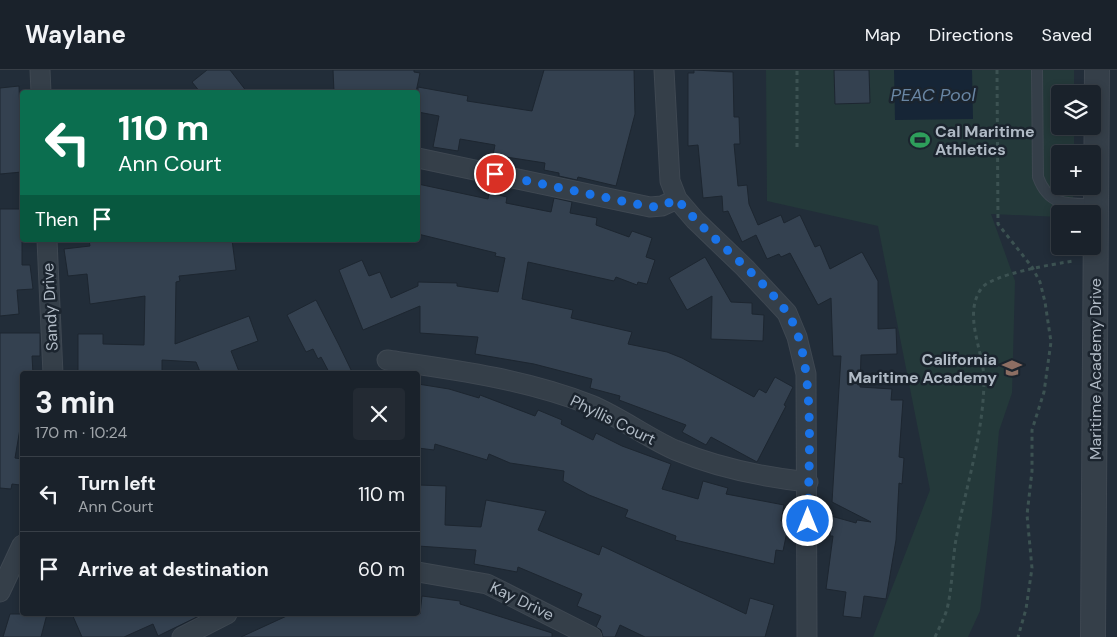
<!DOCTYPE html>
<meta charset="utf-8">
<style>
body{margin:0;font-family:"DM Sans",sans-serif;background:#232a33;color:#f1f3f6;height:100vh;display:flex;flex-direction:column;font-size:19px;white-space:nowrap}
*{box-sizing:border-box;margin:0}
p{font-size:16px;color:#9fa4a9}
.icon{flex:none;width:28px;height:28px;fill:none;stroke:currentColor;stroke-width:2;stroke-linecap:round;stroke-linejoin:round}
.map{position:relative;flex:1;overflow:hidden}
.side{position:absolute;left:20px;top:301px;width:400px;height:245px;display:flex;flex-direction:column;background:#1a222b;border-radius:5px;box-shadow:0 2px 8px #0003,0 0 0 1px #383f47}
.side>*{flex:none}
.hud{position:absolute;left:20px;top:20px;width:400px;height:152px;border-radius:5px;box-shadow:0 2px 8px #0003,0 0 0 1px #383f47;background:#0b6e4f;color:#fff;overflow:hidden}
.fabs{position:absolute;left:1051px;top:15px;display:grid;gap:10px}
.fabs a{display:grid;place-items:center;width:50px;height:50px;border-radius:5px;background:#1a222b;box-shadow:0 2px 8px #0003,0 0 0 1px #383f47;font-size:25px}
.pin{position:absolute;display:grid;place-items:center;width:42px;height:42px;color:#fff;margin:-21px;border:2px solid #fff;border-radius:50%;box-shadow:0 1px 5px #0007}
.me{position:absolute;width:55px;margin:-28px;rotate:0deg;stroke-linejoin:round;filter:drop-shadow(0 0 4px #0008)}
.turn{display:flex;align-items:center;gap:18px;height:105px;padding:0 15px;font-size:22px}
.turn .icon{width:65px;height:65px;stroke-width:2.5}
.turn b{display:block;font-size:35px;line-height:42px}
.then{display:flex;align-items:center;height:48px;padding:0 15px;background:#0003;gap:10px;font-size:19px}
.round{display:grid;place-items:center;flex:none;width:52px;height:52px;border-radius:5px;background:#232a33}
.summary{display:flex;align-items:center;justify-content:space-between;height:85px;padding:0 15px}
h1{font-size:30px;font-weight:700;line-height:38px}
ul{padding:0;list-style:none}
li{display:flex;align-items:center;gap:15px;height:75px;padding:0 15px;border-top:1px solid #383f47}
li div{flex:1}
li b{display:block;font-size:19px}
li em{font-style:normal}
header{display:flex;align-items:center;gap:30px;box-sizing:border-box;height:70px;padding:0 25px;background:#1a222b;border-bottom:1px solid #383f47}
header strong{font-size:24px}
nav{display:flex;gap:28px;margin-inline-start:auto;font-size:18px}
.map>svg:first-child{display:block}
.green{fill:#24393a}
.water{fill:#162536}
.building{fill:#344150;stroke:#1d2630}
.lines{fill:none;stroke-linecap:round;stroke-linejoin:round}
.service-casing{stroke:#3f4852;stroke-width:12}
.minor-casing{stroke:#3f4852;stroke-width:21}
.tertiary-casing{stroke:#3f4852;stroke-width:26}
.path{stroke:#3c5252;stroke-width:3;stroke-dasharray:4 4;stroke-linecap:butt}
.service{stroke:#353f49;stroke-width:10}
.minor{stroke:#353f49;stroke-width:19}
.tertiary{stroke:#353f49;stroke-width:24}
.route{stroke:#1a73e8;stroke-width:9;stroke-dasharray:0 16.2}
.labels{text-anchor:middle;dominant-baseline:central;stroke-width:5;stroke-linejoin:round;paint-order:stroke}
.poi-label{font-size:16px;font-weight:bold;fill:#b0bac5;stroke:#1b242e;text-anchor:start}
.street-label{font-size:16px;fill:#b0bac5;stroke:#1b242e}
.water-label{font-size:18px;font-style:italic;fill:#6986a4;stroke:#1b242e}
</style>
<header>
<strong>Waylane</strong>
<nav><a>Map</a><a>Directions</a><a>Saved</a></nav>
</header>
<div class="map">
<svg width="1117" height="567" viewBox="0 0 1117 567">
<rect width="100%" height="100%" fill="#222d39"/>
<!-- green -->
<path class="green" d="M766 0H1074V24H1060V56H1074V84H1060V116H1073V144H1060V147L991 144 1015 211 1012 323 999 361 992 444 980 541 968 567H873L930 420 878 156 767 131Z"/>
<!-- water -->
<path class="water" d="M894 0H972L973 49 895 50Z"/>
<!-- building -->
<path class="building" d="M207 0H230L247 22H200L192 12Z
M333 0H414V2L420 3 416 22H334Z
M544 0H634L635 44 616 116 578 107 577 110 559 106V103L544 100 545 93 493 85 495 75 460 69 458 81 433 77 439 46 418 42V17L468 26 467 31 532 41Z
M694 0 733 2 734 47H739L740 74H734L738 116 747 115 749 134 758 155 781 145 784 153 800 145 815 177 820 175 830 199 862 182 878 211V259L896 258 897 284 861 285 860 317 892 319 891 330H903L899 387 904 388 902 414 899 413 896 470 886 529 864 526 861 548 843 546 846 522 826 519 833 466H830L831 446 856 453 857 450 871 452 832 432 841 286H833L831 228 818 235 790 183 781 187 779 184 767 189 756 165 742 172 728 141 723 142 722 126 703 128 698 75 688 76V3H694Z
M834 0H869L870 33 835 34Z
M19 16 22 102 0 104V18Z
M418 114 488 129 489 123 507 127 506 133 551 142 554 128 572 132 570 143 597 148 596 155 629 167 632 161 652 168 646 187 655 190 647 214 638 212 637 215 616 207 614 211 528 192 522 229 573 240 571 248 632 262 628 274 667 282 682 288 754 327 759 319 766 323 775 307 793 317 784 335 786 336 757 392 711 367 706 375 682 362 686 355 619 330 620 326 590 318 592 309 534 294 475 284 478 267 420 263V236L363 260 339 200 362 190 369 206 380 202 391 228 418 216V212L457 213V216L498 222 505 188 495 186 496 183 418 164Z
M0 139H22V195H30L33 219 17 220 19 244 0 246Z
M89 170H232L236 200 179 206 180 211 176 212 175 274 249 246 258 271 231 281 240 304H201L196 292 162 290V304H78V264H103V274L144 275 145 226 90 234 87 204 68 206 64 179 90 176Z
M705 187 731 232 752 233V244L764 245 763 271 711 269 712 226 687 240 669 208Z
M316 230 339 275 353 304H330L321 287 318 289 313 279 306 282 287 245Z
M0 263H40V286H32L33 304H22V347L15 388 22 389V391L20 415 12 414 11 419 0 418Z
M418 314 449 319 479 328 480 325 535 346 538 340 562 350 561 354 593 370 596 363 622 376 671 394 662 419 698 429 703 411 728 418 726 424 784 435 781 451 789 452 783 481 776 480 774 494 675 470 676 466 625 447 628 440 589 425 563 411 564 401 510 393 489 384 487 390 435 374 434 380 418 378Z
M419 415 446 416 445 455 481 457 486 430 546 441 538 460 599 485 602 476 746 544 750 528 774 535 765 567H645L620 555 615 567H603L601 560 596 557 601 546 577 536 582 524 518 497 517 502 474 494 476 480 418 476Z
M422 526 460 531V534L552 563V567H241L291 544H420Z
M10 544H47L41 567H3Z
M72 544H203L158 566 153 554 124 567H82Z"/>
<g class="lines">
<defs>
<path id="service" d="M1037 0 1038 107C1049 137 1069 134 1096 134"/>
<path id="minor" d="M40 0 41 22
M664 0 670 111 677 129 695 150 745 198 787 243 797 267 806 304 807 567
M418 88 650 137 662 136 677 129
M47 170 53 304
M387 290C456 300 525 309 591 335 620 347 646 367 675 380 718 398 762 407 808 412
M418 502 487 514 592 567
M0 522 22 475
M182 567 227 544"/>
<path id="tertiary" d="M1093 567 1097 0"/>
</defs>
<!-- service casing -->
<use href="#service" class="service-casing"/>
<!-- minor casing -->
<use href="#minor" class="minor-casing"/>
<!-- tertiary casing -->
<use href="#tertiary" class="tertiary-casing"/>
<!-- path -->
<path class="path" d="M997 0 998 154 1032 197 1040 212 1045 232 1051 272 1044 322 1032 360V401L1027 445 1032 498 1026 539 1018 567
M983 67H988V59H997
M797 77V0
M935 567C939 558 944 549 947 539 953 515 952 488 957 464 967 413 984 361 984 308 983 280 963 245 981 219 991 204 1055 194 1073 191"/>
<!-- service -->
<use href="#service" class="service"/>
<!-- minor -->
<use href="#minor" class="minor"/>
<!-- tertiary -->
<use href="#tertiary" class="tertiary"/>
</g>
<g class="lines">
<!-- route -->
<path class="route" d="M495 104 650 137 662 136 677 129C710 169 755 200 786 241 818 285 808 397 808 451"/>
</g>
<!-- icons -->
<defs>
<symbol id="stadium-bare" viewBox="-9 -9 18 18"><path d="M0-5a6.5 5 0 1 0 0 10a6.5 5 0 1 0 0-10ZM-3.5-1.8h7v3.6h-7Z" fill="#2e9e5b" stroke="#1b242e" stroke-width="2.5" paint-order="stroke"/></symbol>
<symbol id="university-bare" viewBox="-9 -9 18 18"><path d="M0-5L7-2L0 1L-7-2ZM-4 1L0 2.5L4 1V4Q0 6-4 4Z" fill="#8d6e63" stroke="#1b242e" stroke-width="2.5" paint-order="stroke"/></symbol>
</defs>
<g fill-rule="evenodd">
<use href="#stadium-bare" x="906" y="56" width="28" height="28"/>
<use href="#university-bare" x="998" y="284" width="28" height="28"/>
</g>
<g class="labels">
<!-- poi labels -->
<g class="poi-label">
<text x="935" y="61">Cal Maritime<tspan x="935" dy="18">Athletics</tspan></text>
<text x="997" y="289" text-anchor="end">California<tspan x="997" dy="18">Maritime Academy</tspan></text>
</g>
<!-- street labels -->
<g class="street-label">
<text transform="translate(50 237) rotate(-93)">Sandy Drive</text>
<text transform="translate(1095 299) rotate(-90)">Maritime Academy Drive</text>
<text transform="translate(613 350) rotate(26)">Phyllis Court</text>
<text transform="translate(522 531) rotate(26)">Kay Drive</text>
</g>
<!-- water labels -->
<g class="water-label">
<text x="933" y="25">PEAC Pool</text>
</g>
</g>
</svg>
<div class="fabs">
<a><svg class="icon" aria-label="layers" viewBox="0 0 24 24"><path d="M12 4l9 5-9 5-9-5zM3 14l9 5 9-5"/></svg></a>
<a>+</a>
<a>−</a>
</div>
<div class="pin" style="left:495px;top:104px;background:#d93025"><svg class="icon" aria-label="arrive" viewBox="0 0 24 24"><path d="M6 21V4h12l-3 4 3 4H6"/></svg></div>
<svg class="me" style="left:808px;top:451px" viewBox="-20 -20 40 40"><circle r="17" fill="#1a73e8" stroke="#fff" stroke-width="3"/><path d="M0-11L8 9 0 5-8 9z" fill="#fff"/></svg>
<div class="hud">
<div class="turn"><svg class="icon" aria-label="left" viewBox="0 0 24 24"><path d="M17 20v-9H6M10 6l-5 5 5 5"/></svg><div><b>110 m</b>Ann Court</div></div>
<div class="then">Then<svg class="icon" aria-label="arrive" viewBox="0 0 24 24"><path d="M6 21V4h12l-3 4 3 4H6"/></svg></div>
</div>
<section class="side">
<div class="summary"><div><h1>3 min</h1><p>170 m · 10:24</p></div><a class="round"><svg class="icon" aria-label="close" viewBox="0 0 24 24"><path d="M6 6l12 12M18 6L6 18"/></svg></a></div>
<ul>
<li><svg class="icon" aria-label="left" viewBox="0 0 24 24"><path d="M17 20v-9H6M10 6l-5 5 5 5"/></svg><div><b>Turn left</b><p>Ann Court</p></div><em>110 m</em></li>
<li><svg class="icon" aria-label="arrive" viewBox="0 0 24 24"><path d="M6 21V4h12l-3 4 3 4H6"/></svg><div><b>Arrive at destination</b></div><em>60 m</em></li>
</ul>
</section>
</div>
